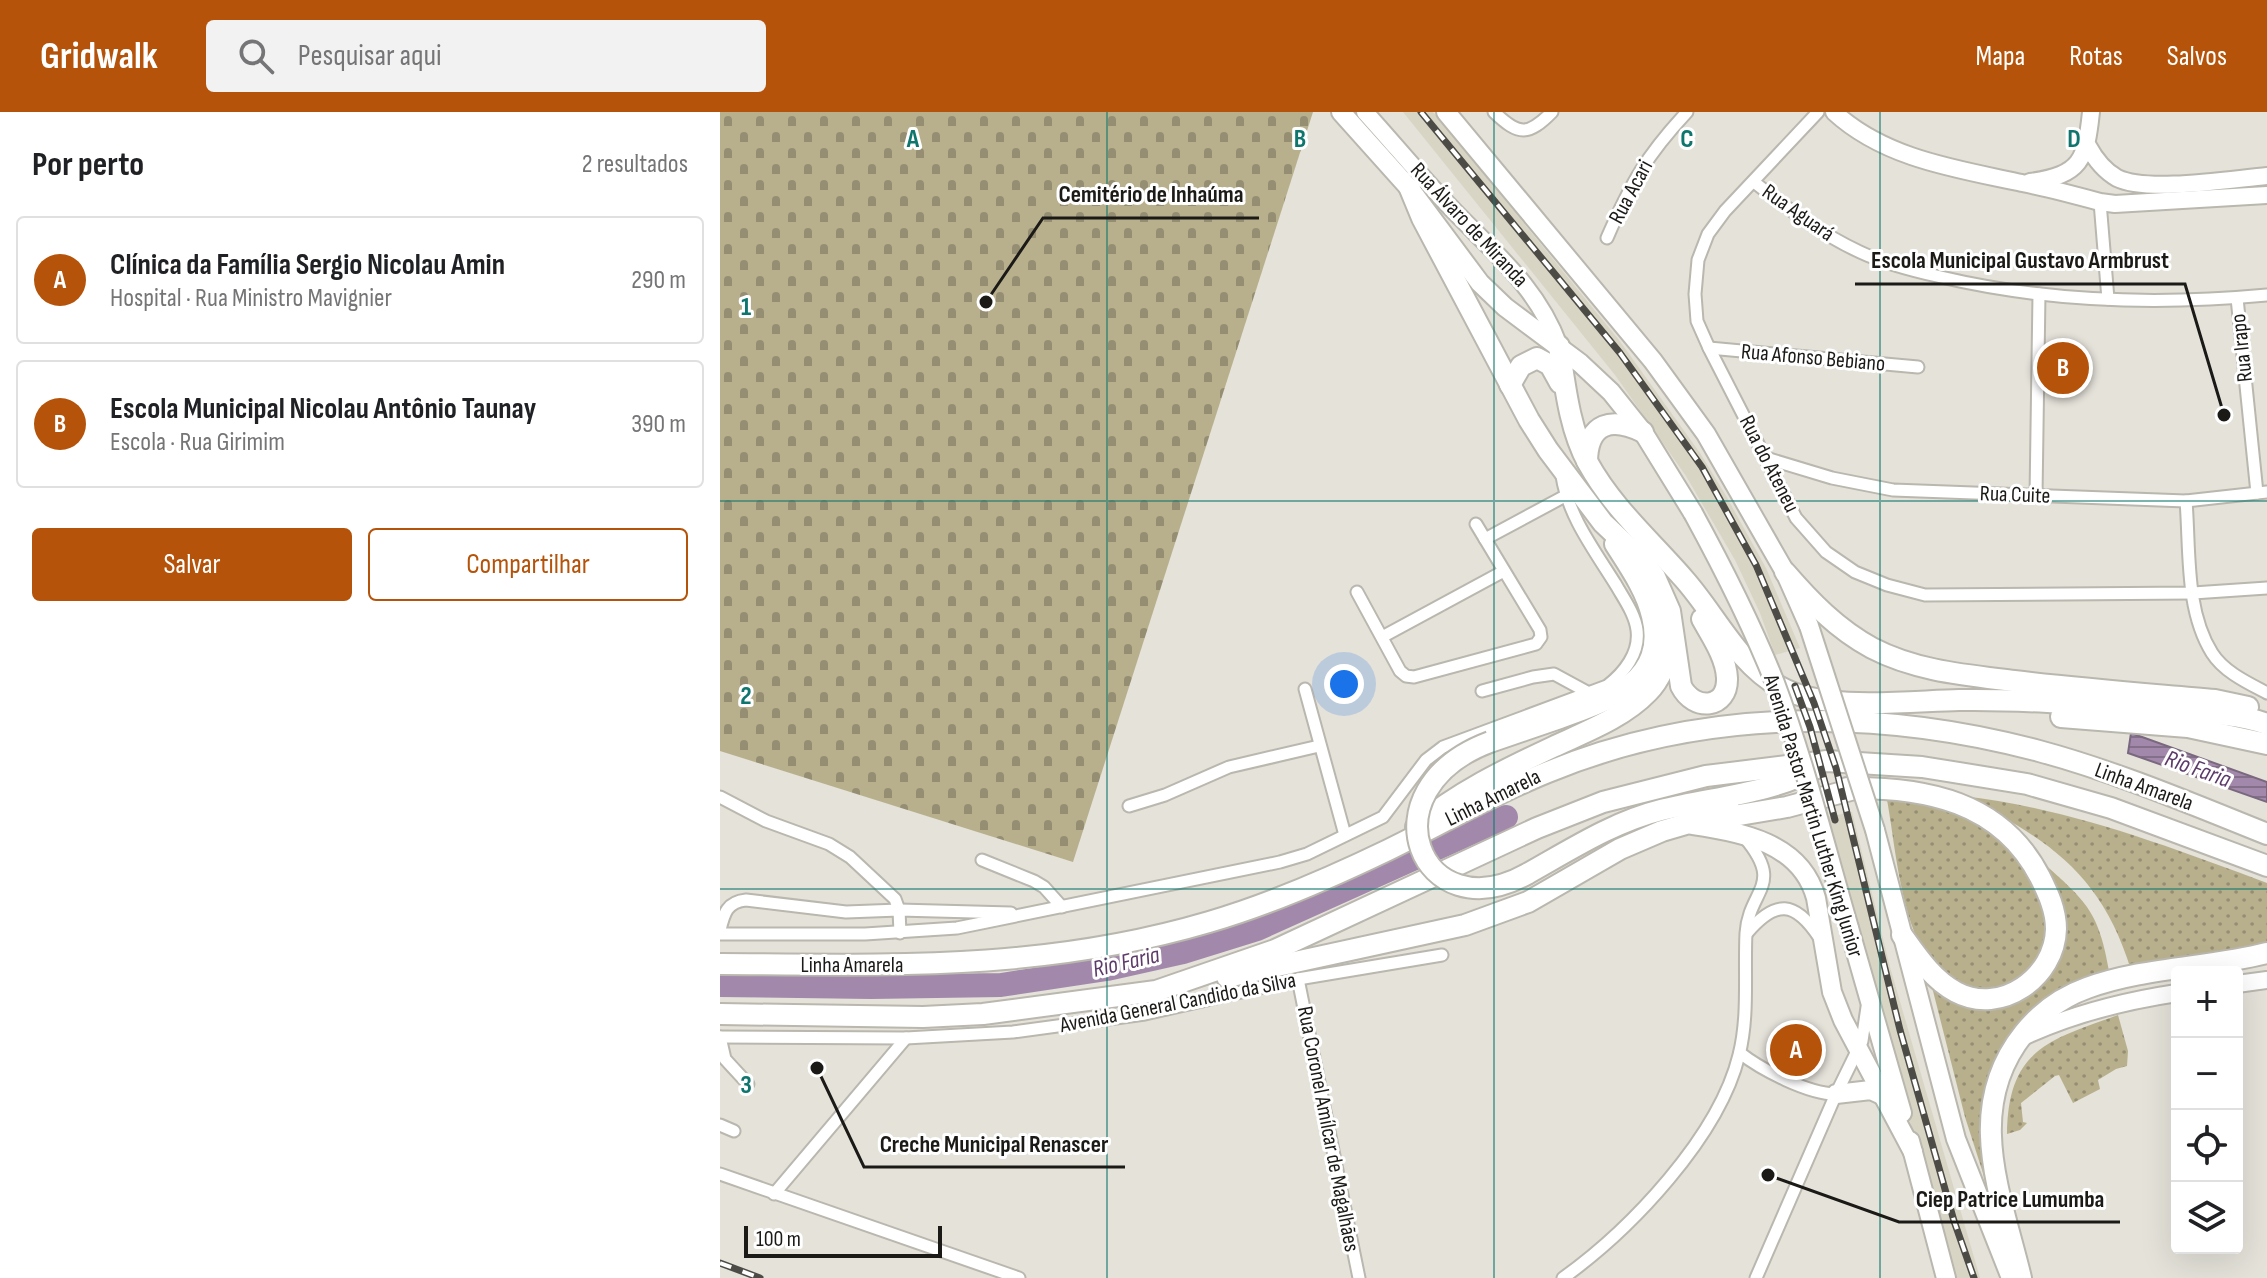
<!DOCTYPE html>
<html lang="pt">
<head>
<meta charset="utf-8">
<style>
  body { margin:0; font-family:"Sofia Sans Condensed",sans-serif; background:#f2f2f2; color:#202124 }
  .controls { position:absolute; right:24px; bottom:24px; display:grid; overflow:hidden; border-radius:8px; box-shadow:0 8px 32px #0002 }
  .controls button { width:72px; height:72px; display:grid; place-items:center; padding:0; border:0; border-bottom:2px solid #e0e0e0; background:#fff; color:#202124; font:40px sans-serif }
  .scale { position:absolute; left:24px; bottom:20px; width:198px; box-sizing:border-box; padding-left:8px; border:4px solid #1b1a17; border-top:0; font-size:22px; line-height:28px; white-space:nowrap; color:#1b1a17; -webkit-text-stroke:6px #fff; paint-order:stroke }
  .you { position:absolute; left:624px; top:572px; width:28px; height:28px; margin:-20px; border:6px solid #fff; border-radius:50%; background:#1a73e8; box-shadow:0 0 0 12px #1a73e833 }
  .badge { display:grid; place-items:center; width:52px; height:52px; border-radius:50%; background:#b45309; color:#fff; font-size:26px; font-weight:700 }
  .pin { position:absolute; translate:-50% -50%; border:4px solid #fff; box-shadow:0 2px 8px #0006 }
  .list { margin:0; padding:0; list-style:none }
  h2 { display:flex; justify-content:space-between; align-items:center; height:104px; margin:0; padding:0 32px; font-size:34px }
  h2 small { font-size:26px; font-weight:400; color:#757577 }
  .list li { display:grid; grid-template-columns:52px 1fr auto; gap:24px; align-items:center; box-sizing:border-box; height:128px; margin:0 16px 16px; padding:0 16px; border:2px solid #e0e0e0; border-radius:8px }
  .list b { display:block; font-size:30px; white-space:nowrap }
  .list p { margin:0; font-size:26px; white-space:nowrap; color:#757577 }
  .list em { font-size:26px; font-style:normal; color:#757577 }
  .actions { display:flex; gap:16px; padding:24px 32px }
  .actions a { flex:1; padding:18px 0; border:2px solid #b45309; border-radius:8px; text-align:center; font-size:28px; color:#b45309 }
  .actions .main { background:#b45309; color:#fff }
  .icon { flex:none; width:44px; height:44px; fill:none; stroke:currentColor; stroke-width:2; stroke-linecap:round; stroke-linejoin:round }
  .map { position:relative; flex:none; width:1547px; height:1166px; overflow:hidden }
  header { display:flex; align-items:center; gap:48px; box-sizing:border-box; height:112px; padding:0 40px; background:#b45309; color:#fff }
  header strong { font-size:38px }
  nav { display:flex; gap:44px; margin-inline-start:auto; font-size:28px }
  .search { width:560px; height:72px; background:#f2f2f2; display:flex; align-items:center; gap:20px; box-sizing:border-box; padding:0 28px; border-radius:8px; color:#757577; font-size:30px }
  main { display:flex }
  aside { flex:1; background:#fff }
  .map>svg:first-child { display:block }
  .built { fill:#d9d5c5 }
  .grass { fill:url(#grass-dots) }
  .cemetery { fill:url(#cemetery-stones) }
  .water { fill:url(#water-rules); stroke:#7a687f; stroke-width:2 }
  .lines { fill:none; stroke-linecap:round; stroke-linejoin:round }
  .river { stroke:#a289ab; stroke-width:24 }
  .street-casing { stroke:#b9b7ae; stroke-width:15 }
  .secondary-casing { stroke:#b9b7ae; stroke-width:20 }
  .primary-casing { stroke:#b9b7ae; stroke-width:22 }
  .highway-casing { stroke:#b9b7ae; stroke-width:24 }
  .street { stroke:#fff; stroke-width:11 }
  .secondary { stroke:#fff; stroke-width:16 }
  .primary { stroke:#fff; stroke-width:18 }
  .highway { stroke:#fff; stroke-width:20 }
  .rail-casing { stroke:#4c4b46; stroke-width:7 }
  .rail { stroke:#fff; stroke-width:4; stroke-dasharray:12; stroke-linecap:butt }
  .primary-bridge-casing { stroke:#b9b7ae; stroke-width:22; stroke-linecap:butt }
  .highway-bridge-casing { stroke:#b9b7ae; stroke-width:24; stroke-linecap:butt }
  .primary-bridge { stroke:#fff; stroke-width:18 }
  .highway-bridge { stroke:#fff; stroke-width:20 }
  .grid { fill:none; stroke:#0f766e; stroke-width:2; stroke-opacity:0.55 }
  .labels { text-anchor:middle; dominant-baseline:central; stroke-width:6; stroke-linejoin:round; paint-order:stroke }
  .street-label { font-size:22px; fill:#1b1a17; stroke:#fff }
  .water-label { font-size:24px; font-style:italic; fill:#5c3a69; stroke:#fff }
  .grid-label { font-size:26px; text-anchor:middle; font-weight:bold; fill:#0f766e; stroke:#fff; stroke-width:6; stroke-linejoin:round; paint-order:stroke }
  .leader { fill:none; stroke:#1b1a17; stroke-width:3 }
  .callout-dot { fill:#1b1a17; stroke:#fff; stroke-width:3 }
  .callout-label { font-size:24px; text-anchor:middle; font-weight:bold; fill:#1b1a17; stroke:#fff; stroke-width:6; stroke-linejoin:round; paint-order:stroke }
</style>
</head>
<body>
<header>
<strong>Gridwalk</strong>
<div class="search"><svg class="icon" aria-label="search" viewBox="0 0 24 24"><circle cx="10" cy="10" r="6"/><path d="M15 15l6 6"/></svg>Pesquisar aqui</div>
<nav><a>Mapa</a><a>Rotas</a><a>Salvos</a></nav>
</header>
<main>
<aside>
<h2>Por perto<small>2 resultados</small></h2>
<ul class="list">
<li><span class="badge">A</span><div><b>Clínica da Família Sergio Nicolau Amin</b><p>Hospital · Rua Ministro Mavignier</p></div><em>290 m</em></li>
<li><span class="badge">B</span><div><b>Escola Municipal Nicolau Antônio Taunay</b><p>Escola · Rua Girimim</p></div><em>390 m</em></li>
</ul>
<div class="actions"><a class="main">Salvar</a><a>Compartilhar</a></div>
</aside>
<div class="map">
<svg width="1547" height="1166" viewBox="0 0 1547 1166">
  <defs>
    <pattern id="grass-dots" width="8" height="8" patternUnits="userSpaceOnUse" patternTransform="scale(2)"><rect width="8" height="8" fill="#b8b08d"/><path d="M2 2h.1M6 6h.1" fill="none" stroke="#958e72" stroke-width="1.8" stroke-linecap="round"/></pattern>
    <pattern id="cemetery-stones" width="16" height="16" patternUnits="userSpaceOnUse" patternTransform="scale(2)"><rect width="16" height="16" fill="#b8b08d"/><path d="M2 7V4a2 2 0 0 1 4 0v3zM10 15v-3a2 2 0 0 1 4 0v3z" fill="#958e72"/></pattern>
    <pattern id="water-rules" width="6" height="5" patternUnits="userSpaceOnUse" patternTransform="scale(2)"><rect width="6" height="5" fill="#a289ab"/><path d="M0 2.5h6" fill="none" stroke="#836f8a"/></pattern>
  </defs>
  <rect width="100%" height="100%" fill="#e4e2d9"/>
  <g class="built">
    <path d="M683,0H713L899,228L980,341L1005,382L1046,456L1080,536L1055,543L1040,501L1015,448L966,364L895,263Z"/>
    <path d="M1132,700L1170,855L1260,1166H1236L1147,864L1107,705Z"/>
  </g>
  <g class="grass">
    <path d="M1242,684C1348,696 1447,734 1547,771V834L1411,858C1382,763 1328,726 1242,684Z"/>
    <path d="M1167,688C1201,689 1232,693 1261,711C1300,735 1345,802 1319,846C1314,855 1309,864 1300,869C1287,877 1266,878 1252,881C1241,873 1227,865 1216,855C1181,820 1176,736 1167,688Z"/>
    <path d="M1320,748C1368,791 1379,799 1390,864C1366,875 1338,883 1316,897C1306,903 1297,913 1290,923C1251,972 1266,1032 1272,1089L1245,1005L1212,875C1252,905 1309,907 1332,856C1334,851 1339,844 1340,839C1341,832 1336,821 1335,815C1330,793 1325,770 1320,748Z"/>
    <path d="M1398,903L1408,939L1407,954L1396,957L1378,968L1380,977L1353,991L1339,963L1335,964L1301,991L1303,1010L1307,1011L1300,1018L1287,1022C1288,937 1329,928 1398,903Z"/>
  </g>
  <path class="cemetery" d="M0,0H593L353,750L0,639Z"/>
  <path class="water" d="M1411,621L1547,670V690L1408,641Z"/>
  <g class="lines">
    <path class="river" d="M0,873L151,875L281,873L387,857L463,840L537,817L786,705"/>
    <defs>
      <g id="street">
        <path d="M774,0C799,24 808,24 832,0"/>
        <path d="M1098,0L1005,99L988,122L978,148L975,182L977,209L989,236L1076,406L1106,440L1135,460L1167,473L1205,483L1473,481L1547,476"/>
        <path d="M1034,70C1068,97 1101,122 1140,140C1165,152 1194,159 1221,165C1327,190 1439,193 1547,183"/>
        <path d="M1380,90L1388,187"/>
        <path d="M887,126C911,71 926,44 967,0"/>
        <path d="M1517,186L1537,381"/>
        <path d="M989,236L1198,255"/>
        <path d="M1046,346L1112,366L1173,378L1466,389L1547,380"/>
        <path d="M1316,384L1319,182"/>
        <path d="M1466,389C1470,438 1465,498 1492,541C1504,560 1528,571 1547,581"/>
        <path d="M765,427L845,384"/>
        <path d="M637,480L680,559L686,564L694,565L816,532L821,525L820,518L756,412"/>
        <path d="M662,525L784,459"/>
        <path d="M585,577L625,723"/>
        <path d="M762,579L813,565L834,562L869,581"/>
        <path d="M0,685L46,709L109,732L130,745L175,787L179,798L180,821"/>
        <path d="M409,694L445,683L509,655L599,634"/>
        <path d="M262,748L314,769L324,775L342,795"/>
        <path d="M0,818C4,801 7,790 26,788L126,800L179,798L291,801"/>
        <path d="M1027,821C1056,787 1075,789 1099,825"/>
        <path d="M0,822H145L237,816L560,750L587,742L663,705L706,648L723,635L887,574C904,561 920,541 917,518C915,502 904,487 896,473C875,439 848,404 842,364"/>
        <path d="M578,867L639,1166"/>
        <path d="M0,925L186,926L293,920L425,902L578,867L722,843"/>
        <path d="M0,925L5,947L28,972"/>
        <path d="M1020,941C1042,958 1088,982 1116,982"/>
        <path d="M0,1013L14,1019"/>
        <path d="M0,1062L299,1166"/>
        <path d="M54,1082L186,926"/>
        <path d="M843,1166C910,1118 999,1025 1019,943C1029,904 1024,861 1026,821C1029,777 1065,774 1025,726"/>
        <path d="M1036,1166L1116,982L1142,929L1147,895"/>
      </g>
      <g id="secondary">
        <path d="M645,0C676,34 705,70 737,102C778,144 818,177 839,234"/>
        <path d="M1114,0C1165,47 1237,57 1302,71C1328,76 1354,83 1380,90L1395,92L1547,83"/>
        <path d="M1368,34C1375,47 1383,58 1397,66C1427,81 1512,67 1547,64"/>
        <path d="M1310,70C1361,63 1366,48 1371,0"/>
        <path d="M1517,872L1547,868"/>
        <path d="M1305,924C1353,902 1404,889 1457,881"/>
      </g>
      <g id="primary">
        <path d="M621,0L690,77L760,171L785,195L860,251L891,280L923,320L973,401"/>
        <path d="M726,0L933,249L986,322L1065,460L1089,514"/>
        <path d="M973,713C1022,720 1081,731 1096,786L1112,880L1123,908L1193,1040"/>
        <path d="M1155,718L1236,1027L1291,1166"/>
        <path d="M1129,816L1182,1001"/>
        <path d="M1116,982L1151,978L1164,984"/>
        <path d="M1190,1029L1226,1166"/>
      </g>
      <g id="highway">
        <path d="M690,77L702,106L809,308L828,338L883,411L921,447L935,465L950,499L961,574C974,600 1008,597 1007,566C1006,545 992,525 982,507"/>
        <path d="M839,234C845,273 849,316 868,351C892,395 932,430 964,467C996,503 1017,551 1060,575C1104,600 1189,589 1239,588C1306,587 1373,593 1439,598C1474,601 1513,600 1547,612"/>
        <path d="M790,273L801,254L817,246L830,253L840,271"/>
        <path d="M867,349C868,310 892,305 923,320"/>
        <path d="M1065,460C1091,490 1117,517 1152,536C1196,559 1246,563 1294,569C1361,577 1428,582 1495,588L1528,595"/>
        <path d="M1341,605L1468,615L1547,632"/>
        <path d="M770,630C793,622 817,614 840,606C888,589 948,569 932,504C926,478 909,454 895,432"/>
        <path d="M1127,676C1205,675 1281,689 1320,765C1328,781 1336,798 1336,817C1335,865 1281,904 1236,880C1213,868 1197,844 1182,823"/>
        <path d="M959,695L1008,693"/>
        <path d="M696,715C738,680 784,658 833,635C865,620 903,606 928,580C941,567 947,549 952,531"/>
        <path d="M807,762C850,738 893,710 941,698C992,685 1051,682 1096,656"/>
        <path d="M0,852C170,853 323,859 489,810C551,792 610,766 668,738C721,712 773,682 828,660C983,596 1158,596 1319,639C1397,660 1472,692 1547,722"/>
        <path d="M507,865L745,813L808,790L900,737L942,719L966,712L1067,695L1138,676"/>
        <path d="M0,902L203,905L263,902L436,879L555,838L817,716L883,690L986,664L1107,649L1202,655L1307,672L1391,696L1547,754"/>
        <path d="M1301,1166C1281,1082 1243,997 1304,921C1321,900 1342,885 1367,876C1424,855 1489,856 1547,841"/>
      </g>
    </defs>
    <use href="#street" class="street-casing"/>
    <use href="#secondary" class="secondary-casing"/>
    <use href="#primary" class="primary-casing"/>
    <use href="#highway" class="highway-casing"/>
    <use href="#street" class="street"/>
    <use href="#secondary" class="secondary"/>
    <use href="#primary" class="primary"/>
    <use href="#highway" class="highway"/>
    <defs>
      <g id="rail">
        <path d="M701,0L900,241L982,355L1036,453L1094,591L1116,656L1180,918L1234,1109L1254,1166"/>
        <path d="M1075,574L1090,615L1115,708"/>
        <path d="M0,1151L40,1166"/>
      </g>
    </defs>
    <use href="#rail" class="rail-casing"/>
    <use href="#rail" class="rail"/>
    <defs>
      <g id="primary-bridge">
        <path d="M973,401C1003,456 1032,513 1055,571C1085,651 1105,734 1129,816"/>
        <path d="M1089,514L1155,718"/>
      </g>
      <path id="highway-bridge" d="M770,630C642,678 701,821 807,762"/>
    </defs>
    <use href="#primary-bridge" class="primary-bridge-casing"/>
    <use href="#highway-bridge" class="highway-bridge-casing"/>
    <use href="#primary-bridge" class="primary-bridge"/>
    <use href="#highway-bridge" class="highway-bridge"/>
  </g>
  <path class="grid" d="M387,0V1166M774,0V1166M1160,0V1166M0,389H1547M0,777H1547"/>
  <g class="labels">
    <g class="street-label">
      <text transform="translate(911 80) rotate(-62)">Rua Acari</text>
      <text transform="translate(1078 101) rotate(35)">Rua Aguará</text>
      <text transform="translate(749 113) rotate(47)">Rua Álvaro de Miranda</text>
      <text transform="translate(1522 236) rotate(-96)">Rua Irapo</text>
      <text transform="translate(1093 246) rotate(5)">Rua Afonso Bebiano</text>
      <text transform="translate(1049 352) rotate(63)">Rua do Ateneu</text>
      <text transform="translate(1295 383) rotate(2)">Rua Cuite</text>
      <text transform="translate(1424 675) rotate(20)">Linha Amarela</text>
      <text transform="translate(773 686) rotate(-26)">Linha Amarela</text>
      <text transform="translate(1093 704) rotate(73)">Avenida Pastor Martin Luther King Junior</text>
      <text x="132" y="853">Linha Amarela</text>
      <text transform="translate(458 891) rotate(-11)">Avenida General Candido da Silva</text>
      <text transform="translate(608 1017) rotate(79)">Rua Coronel Amílcar de Magalhães</text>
    </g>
    <g class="water-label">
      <text transform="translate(1478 657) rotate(20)">Rio Faria</text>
      <text transform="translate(406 850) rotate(-13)">Rio Faria</text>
    </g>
  </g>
  <g class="grid-label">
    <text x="193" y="35">A</text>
    <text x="580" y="35">B</text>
    <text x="967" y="35">C</text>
    <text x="1354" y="35">D</text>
    <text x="26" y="203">1</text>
    <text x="26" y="592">2</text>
    <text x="26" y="981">3</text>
  </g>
  <path class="leader" d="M266 190L323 106H539M1504 303L1465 172H1135M97 956L144 1055H405M1048 1063L1179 1110H1400"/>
  <g class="callout-dot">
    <circle cx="266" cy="190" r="8"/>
    <circle cx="1504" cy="303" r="8"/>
    <circle cx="97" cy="956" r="8"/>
    <circle cx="1048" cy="1063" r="8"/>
  </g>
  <g class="callout-label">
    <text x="431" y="90">Cemitério de Inhaúma</text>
    <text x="1300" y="156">Escola Municipal Gustavo Armbrust</text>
    <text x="274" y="1040">Creche Municipal Renascer</text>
    <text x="1290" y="1095">Ciep Patrice Lumumba</text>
  </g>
</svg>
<div class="controls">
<button>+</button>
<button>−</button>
<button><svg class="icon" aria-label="locate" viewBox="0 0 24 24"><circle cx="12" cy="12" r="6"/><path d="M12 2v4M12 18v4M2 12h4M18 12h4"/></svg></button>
<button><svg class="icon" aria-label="layers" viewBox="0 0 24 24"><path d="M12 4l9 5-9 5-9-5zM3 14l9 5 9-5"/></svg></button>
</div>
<div class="scale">100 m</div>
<div class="you"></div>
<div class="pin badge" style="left:1076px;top:938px">A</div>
<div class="pin badge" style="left:1343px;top:256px">B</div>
</div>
</main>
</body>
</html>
